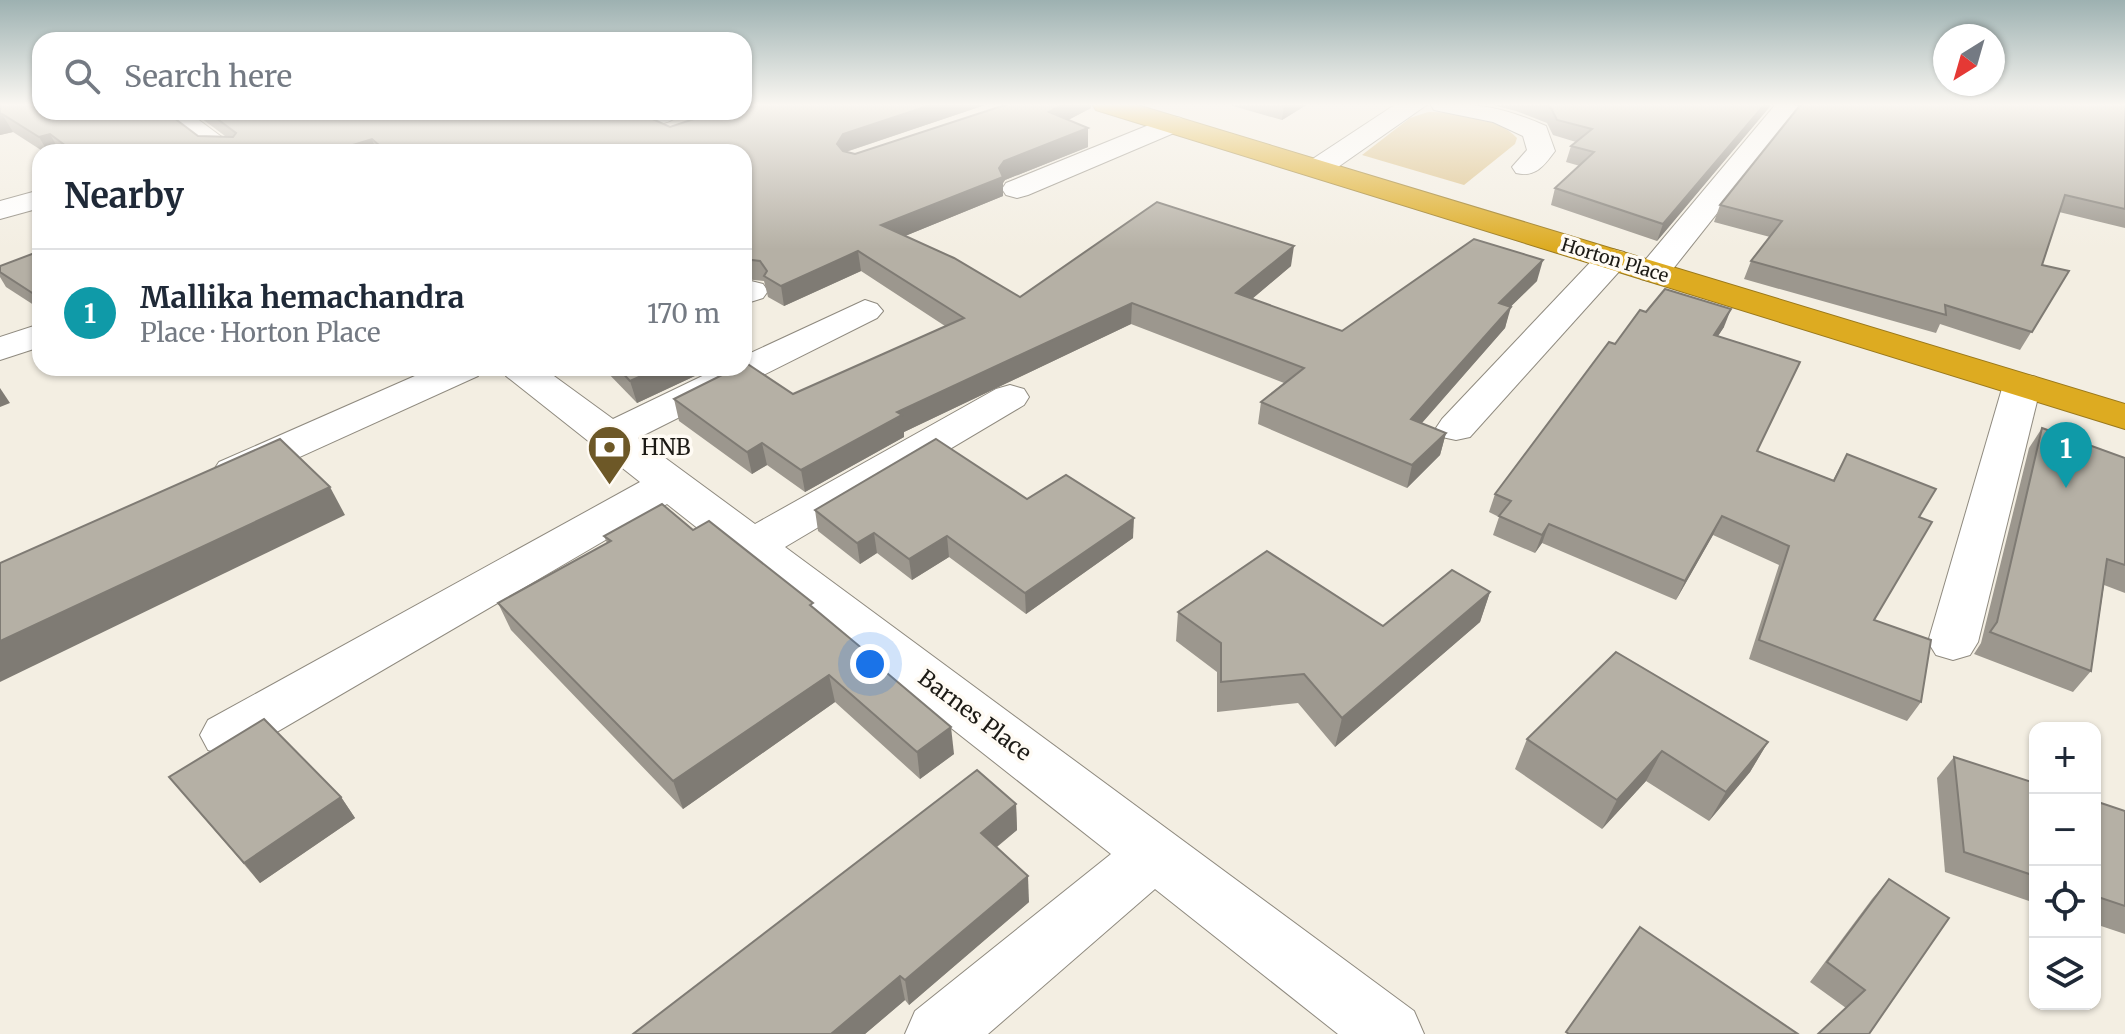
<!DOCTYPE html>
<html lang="en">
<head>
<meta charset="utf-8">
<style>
  body { margin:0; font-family:Merriweather,serif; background:#f2f2f3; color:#1f2937 }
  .controls { position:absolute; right:24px; bottom:24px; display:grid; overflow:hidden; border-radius:16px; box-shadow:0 2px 6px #0004 }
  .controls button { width:72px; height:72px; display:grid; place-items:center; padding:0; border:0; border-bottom:2px solid #e0e1e3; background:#fff; color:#1f2937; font:40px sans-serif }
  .compass { position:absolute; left:1933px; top:24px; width:72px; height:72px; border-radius:50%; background:#fff; box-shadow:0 2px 6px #0004; rotate:217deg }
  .you { position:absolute; left:870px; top:664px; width:28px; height:28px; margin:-20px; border:6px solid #fff; border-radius:50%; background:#1a73e8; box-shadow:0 0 0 12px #1a73e833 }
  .badge { display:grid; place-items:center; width:52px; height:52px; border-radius:50%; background:#6d5827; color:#fff; font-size:26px; font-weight:700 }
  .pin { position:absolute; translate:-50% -66px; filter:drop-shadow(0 2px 4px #0008) }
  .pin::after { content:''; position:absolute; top:42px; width:28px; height:24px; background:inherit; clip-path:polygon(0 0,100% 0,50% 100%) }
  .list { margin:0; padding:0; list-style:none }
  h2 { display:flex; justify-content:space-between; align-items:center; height:104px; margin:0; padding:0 32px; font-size:34px }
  h2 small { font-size:26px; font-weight:400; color:#747a83 }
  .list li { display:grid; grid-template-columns:52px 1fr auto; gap:24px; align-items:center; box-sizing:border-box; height:128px; padding:0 32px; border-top:2px solid #e0e1e3 }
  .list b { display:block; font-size:30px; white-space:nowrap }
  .list p { margin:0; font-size:26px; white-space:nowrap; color:#747a83 }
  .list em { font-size:26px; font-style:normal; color:#747a83 }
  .icon { flex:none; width:44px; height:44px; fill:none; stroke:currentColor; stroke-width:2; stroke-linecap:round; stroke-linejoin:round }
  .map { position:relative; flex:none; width:2125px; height:1034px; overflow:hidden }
  .search { position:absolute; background:#fff; box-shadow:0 2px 6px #0004; left:32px; top:32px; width:720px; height:88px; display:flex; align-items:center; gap:20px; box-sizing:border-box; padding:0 28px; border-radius:24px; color:#747a83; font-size:30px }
  .panel { position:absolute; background:#fff; box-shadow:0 2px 6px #0004; left:32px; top:144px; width:720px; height:232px; border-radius:24px }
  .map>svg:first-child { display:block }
  .green { fill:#dabe82 }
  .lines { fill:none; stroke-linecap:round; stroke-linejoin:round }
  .minor-casing { stroke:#8f8a7f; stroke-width:2 }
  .highway-casing { stroke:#99781d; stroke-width:2 }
  .minor { fill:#fff; fill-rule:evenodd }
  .highway { fill:#ddab21; fill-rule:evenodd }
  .wall { fill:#9c978e }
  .shaded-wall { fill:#7f7b74 }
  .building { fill:#b5b0a5; stroke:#7f7b74; stroke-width:2 }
  .labels { text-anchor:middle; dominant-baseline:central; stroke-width:7; stroke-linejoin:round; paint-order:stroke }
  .far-street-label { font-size:18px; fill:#1c1a15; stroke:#fffbf4 }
  .poi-label { font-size:22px; fill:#1c1a15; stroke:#fffbf4; text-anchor:start }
  .street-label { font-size:22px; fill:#1c1a15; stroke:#fffbf4 }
</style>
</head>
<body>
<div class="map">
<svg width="2125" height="1034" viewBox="0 0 2125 1034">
  <rect width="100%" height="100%" fill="#f3eee2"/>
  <path class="green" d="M1428,112C1455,112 1497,117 1517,138L1515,144L1464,185L1362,155L1410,118Z"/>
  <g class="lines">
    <defs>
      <g id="minor">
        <path d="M1396,104H1428L1328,174L1318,177L1308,174L1303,168L1308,162Z"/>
        <path d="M1430,104C1480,104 1500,106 1546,126L1555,151C1544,166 1535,178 1516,173L1512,167L1527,150L1523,136L1493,122L1434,110Z"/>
        <path d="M1776,104L1802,106L1665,279L1653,282L1641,279L1636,272L1641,265Z"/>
        <path d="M157,112H188L242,152H209Z"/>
        <path d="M643,112H681C674,123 656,126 644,123L640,117Z"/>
        <path d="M1171,116L1181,118L1185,124L1181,130L1028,195L1017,198L1006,195L1002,189L1006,183Z"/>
        <path d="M40,190V208L0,219V201Z"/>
        <path d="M1612,249L1624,252L1628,259L1624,266L1470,437L1456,440L1442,437L1436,428L1442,419L1600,252Z"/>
        <path d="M751,281L763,284L768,291L763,298L744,304V282Z"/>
        <path d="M865,300L877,304L883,311L877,318L638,438L755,524L996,389L1010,385L1024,389L1029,397L1024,405L785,547L1414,1011L1424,1034H1338L1155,889L988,1034H905L915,1011L1111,854L667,504L246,750L227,756L208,750L200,735L208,720L640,482L506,376L500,368H543L613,419L719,368H744V356Z"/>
        <path d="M40,324V347L0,360V337Z"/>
        <path d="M433,368H484L478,376L249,480L234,484L219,480L213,471L219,462Z"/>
        <path d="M2022,374L2036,377L2041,385L1978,642L1970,655L1953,660L1936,655L1928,642L2003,385L2008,377Z"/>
      </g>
      <path id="highway" d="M1092,104H1134L2125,404V429L1096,110Z"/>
    </defs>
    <use href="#minor" class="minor-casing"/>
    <use href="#highway" class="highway-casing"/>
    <use href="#minor" class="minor"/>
    <use href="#highway" class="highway"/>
  </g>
  <g class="wall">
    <path d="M0,104L198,136H225L193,112H637L670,127L744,104H988L846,152L855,154L1008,104H1091V108L1068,120L1088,147L1005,180L1003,183V196L905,236L1020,297L1291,266L1252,299L1342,331L1537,281L1510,307L1505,328L1422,423L1446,433L1440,455L1407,488L1258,424L1261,402L1284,383L1131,324L904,432V437L805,492L767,465L752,474L679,421L674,399L793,394L945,326L861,271L784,306L768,297L764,281L744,279V152H44L13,132L0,135Z"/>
    <path d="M1226,104H1308L1282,120Z"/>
    <path d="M1489,104H1772L1657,241L1551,205L1555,188L1580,166L1566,162L1571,146L1576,142L1553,135L1547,123L1516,111Z"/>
    <path d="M2125,104V228L2059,212L2042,265L2069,271L2020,350L1940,324L1936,333L1744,279L1751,261L1770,237L1714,222L1720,205Z"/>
    <path d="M40,251V309L6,287L0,277V266Z"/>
    <path d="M1646,312L1724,327L1718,336L1757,451L1833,480L1847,454L1919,517L1874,620L1921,702L1907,721L1749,659L1779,565L1713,535L1676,600L1542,543L1535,553L1493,535L1499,517L1489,512L1495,494L1615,344Z"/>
    <path d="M603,368H712L637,403Z"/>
    <path d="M2042,428L2125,458V593L2104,585L2091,671L2073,692L1974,654L1981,643L2029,448Z"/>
    <path d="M1027,499L1133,538L1026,614L949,557L912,580L877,553L860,564L818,531L815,510Z"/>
    <path d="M693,530L814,608L864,650L865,655L954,754L920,779L835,702L683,809L511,630L498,603L607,543L604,536Z"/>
    <path d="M1490,592L1480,622L1335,747L1298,703L1217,712V672L1176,641L1178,612L1383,626Z"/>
    <path d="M1527,739L1768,742L1750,772L1709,821L1646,781L1602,829L1515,769Z"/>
    <path d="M1954,757L2035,783V903L1945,872L1937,778Z"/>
    <path d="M169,777L341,797L355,818L260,883Z"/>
    <path d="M2095,801L2125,811V934L2095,924Z"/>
    <path d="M1016,804L1017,830L997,847L1029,902L909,1005L905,1000L865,1034H633Z"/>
    <path d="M1889,879L1869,1034L1846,1008L1810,982L1872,899Z"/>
  </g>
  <g class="shaded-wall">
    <path d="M934,104H988L845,152L840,163L837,144L843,134Z"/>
    <path d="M1064,104H1091V108L1049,130V112Z"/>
    <path d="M1286,104H1308L1282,120L1284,105Z"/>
    <path d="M1765,104H1772L1657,241L1663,224Z"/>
    <path d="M2,114L13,132L0,135V115Z"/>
    <path d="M1088,128V147L1005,180L1003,183V196L883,245L881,225L1004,161Z"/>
    <path d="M50,134L60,152H48L39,137Z"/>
    <path d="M372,139L377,152H330Z"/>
    <path d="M1294,246L1291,266L1234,314L1236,293Z"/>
    <path d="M858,251L861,271L784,306L781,286Z"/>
    <path d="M1543,260L1537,281L1493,324L1499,303Z"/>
    <path d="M1132,303L1131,324L904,432V437L805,492L801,470L897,412Z"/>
    <path d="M1511,307L1505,328L1406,441L1411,419Z"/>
    <path d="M1731,309L1724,327L1707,352L1714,335Z"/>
    <path d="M659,368H712L637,403L630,381Z"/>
    <path d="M0,388L10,403L0,407Z"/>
    <path d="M1446,433L1440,455L1407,488L1412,465Z"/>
    <path d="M762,443L767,465L752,474L747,452Z"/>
    <path d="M330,487L345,515L0,682V641Z"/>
    <path d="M1722,516L1713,535L1676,600L1685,581Z"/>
    <path d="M1134,518L1133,538L1026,614L1025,593Z"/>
    <path d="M1549,524L1542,543L1535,553L1542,535Z"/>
    <path d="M874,533L877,553L860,564L857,543Z"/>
    <path d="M947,536L949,557L912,580L909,559Z"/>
    <path d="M1490,592L1480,622L1335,747L1342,718Z"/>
    <path d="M829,675L835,702L683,809L673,781Z"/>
    <path d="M951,727L954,754L920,779L917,752Z"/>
    <path d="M1768,742L1750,772L1709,821L1726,792Z"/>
    <path d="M1662,751L1646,781L1602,829L1617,800Z"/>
    <path d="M341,797L355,818L260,883L244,863Z"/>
    <path d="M1016,804L1017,830L983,858L981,833Z"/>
    <path d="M1028,876L1029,902L909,1005L905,980Z"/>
    <path d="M900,976L905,1000L865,1034H831Z"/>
  </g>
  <g class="building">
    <path d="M0,104H40V112H166L198,136L233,137L236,133L208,112H637L670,127L715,112H744V104H934L843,134L837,144L843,151L855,154L1008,104H1064L1049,112L1088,128L1004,161L999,168L1003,177L881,225L954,258L1020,297L1157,202L1294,246L1236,293L1342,331L1474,239L1543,260L1499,303L1511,307L1411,419L1446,433L1412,465L1261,402L1304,368L1132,303L897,412L902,415L801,470L762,443L747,452L674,399L736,368H744V364L746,363L793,394L964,318L858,251L781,286L764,276L767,271L760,261L744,259V152H387L372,139L330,152H74L50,134L39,137L2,114L0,115Z"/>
    <path d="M1542,104H1765L1663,224L1555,188L1594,152L1571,146L1592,129L1557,120L1551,108Z"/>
    <path d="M1801,104H2125V209L2065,195L2042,265L2069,271L2032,332L1945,305L1946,315L1751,261L1782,221L1720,205Z"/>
    <path d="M40,251V298L0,272V266Z"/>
    <path d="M1665,289L1731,309L1714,335L1800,362L1757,451L1834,481L1847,454L1936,489L1919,517L1932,522L1874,620L1931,640L1921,702L1759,640L1789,546L1722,516L1685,581L1549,524L1542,535L1499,516L1511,501L1495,494L1609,342L1615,344L1640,310L1646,312Z"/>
    <path d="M618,368H659L630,381Z"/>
    <path d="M2042,428L2125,458V565L2107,559L2091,671L1990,632L1997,622Z"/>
    <path d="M280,439L330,487L0,641V563Z"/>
    <path d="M936,439L1027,499L1066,475L1134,518L1025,593L947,536L909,559L874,533L857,543L815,510Z"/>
    <path d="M662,504L693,530L709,521L813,603L810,605L864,650L862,652L951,727L917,752L829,675L673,781L498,603L611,541L604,536Z"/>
    <path d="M1267,551L1383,626L1452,570L1490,592L1342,718L1304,674L1221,682V643L1178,612Z"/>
    <path d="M1616,652L1768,742L1726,792L1662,751L1617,800L1527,739Z"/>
    <path d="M264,719L341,797L244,863L169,777Z"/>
    <path d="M1954,757L2035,783V876L1964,852Z"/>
    <path d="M977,770L1016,804L981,833L1028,876L905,980L900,976L831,1034H633Z"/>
    <path d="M2095,801L2125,811V906L2095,896Z"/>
    <path d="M1889,879L1949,918L1869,1034H1818L1865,990L1827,962Z"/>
    <path d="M1640,927L1798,1034H1569L1566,1032Z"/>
  </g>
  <linearGradient id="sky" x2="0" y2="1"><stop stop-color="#9db1b1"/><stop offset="0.42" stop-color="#faf7f2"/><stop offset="1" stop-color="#faf7f2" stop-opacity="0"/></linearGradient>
  <rect width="2125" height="249" fill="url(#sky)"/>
  <defs>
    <symbol id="bank-pin" viewBox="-11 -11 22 30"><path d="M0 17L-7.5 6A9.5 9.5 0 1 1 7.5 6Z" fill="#6d5827" stroke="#fffbf4"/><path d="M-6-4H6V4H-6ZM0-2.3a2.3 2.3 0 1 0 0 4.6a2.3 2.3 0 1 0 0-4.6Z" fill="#fff"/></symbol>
  </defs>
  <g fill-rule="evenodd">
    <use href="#bank-pin" x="584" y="422" width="51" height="69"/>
  </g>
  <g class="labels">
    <g class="far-street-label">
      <text transform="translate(1615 260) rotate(17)">Horton Place</text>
    </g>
    <g class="poi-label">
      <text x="641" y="447">HNB</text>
    </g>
    <g class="street-label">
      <text transform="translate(975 715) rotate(37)">Barnes Place</text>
    </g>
  </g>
</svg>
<div class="controls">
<button>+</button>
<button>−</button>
<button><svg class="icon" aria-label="locate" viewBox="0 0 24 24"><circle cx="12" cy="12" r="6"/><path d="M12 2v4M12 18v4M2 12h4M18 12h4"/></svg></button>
<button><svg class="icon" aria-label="layers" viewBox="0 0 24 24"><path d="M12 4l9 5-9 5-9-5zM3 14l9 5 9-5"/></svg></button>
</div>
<svg class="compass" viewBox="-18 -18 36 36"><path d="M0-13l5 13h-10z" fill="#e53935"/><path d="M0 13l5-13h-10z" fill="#747a83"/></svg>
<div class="you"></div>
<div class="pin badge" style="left:2066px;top:488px;background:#0f9aa8">1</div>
<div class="search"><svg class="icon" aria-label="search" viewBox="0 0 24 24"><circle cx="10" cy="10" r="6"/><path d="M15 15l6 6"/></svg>Search here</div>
<section class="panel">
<h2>Nearby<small></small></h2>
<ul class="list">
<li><span class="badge" style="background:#0f9aa8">1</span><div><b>Mallika hemachandra</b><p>Place · Horton Place</p></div><em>170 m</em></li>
</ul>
</section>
</div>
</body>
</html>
